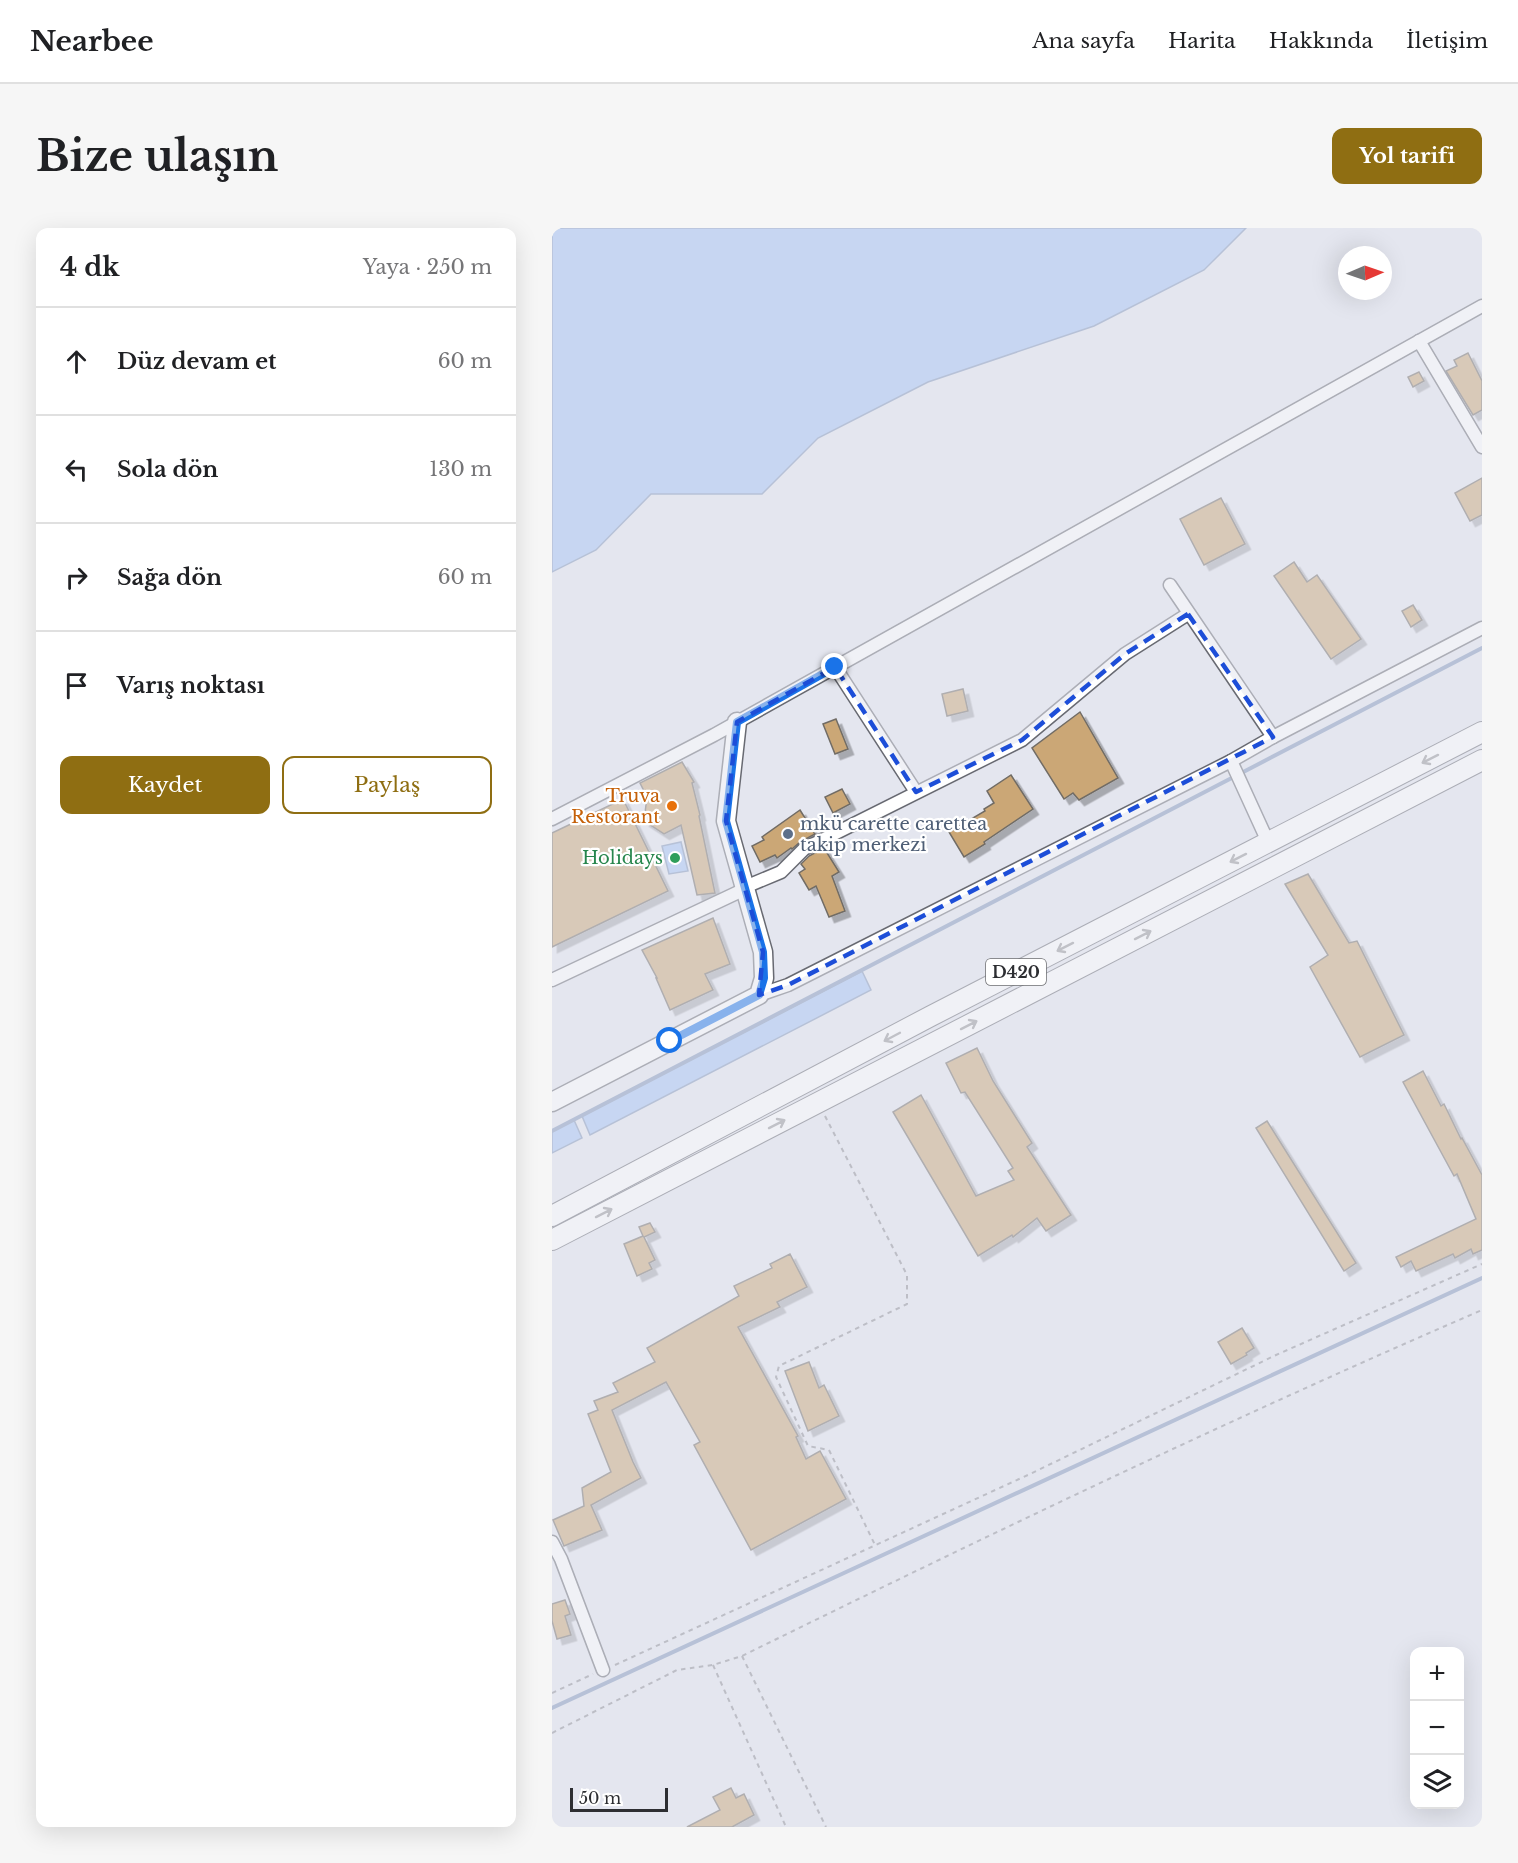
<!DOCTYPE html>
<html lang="tr">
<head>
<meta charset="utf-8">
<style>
  body { margin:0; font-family:"Libre Baskerville",serif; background:#f6f6f6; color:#202124 }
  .controls { position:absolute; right:18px; bottom:18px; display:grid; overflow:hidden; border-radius:12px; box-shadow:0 6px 24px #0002 }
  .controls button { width:54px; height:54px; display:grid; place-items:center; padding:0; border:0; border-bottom:2px solid #e0e0e0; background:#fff; color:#202124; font:30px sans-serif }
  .compass { position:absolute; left:786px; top:18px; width:54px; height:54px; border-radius:50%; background:#fff; box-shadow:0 6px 24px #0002; rotate:88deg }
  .scale { position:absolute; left:18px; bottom:15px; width:98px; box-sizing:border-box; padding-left:6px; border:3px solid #2d2e32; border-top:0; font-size:16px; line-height:21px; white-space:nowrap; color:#2d2e32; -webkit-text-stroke:4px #fff; paint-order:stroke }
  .stop { position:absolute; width:18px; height:18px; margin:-14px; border:4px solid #1a73e8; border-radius:50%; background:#fff }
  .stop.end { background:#1a73e8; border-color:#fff; box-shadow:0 2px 6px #0008 }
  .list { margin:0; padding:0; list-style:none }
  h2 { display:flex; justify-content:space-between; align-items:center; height:78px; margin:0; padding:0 24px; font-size:26px }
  h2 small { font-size:20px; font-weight:400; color:#757577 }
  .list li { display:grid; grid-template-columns:39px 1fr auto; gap:18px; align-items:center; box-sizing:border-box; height:108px; padding:0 24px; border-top:2px solid #e0e0e0 }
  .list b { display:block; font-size:22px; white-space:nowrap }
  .list em { font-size:20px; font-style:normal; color:#757577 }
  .actions { display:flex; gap:12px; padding:18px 24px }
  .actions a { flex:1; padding:14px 0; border:2px solid #8f6e12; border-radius:12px; text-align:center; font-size:21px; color:#8f6e12 }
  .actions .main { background:#8f6e12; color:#fff }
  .icon { flex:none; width:33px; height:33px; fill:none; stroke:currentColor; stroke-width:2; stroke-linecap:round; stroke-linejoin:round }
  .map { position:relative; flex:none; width:930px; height:1599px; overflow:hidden; border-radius:12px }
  header { display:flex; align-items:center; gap:36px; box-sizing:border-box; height:84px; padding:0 30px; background:#fff; border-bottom:2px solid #e0e0e0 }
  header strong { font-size:28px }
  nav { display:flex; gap:33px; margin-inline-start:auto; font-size:21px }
  .intro { display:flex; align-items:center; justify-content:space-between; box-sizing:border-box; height:144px; padding:0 36px }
  h1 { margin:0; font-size:42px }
  .button { padding:15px 27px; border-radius:12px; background:#8f6e12; color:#fff; font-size:21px; font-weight:700 }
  main { display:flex; gap:36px; padding:0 36px }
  aside { flex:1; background:#fff; border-radius:12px; box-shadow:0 6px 24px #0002 }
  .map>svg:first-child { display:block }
  .water { fill:#a4c3f5; stroke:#8096ba; stroke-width:1.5 }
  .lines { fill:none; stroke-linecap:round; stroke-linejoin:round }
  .stream { stroke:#8096ba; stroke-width:4 }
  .building { fill:#cba776; stroke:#716c65; stroke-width:1.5; filter:url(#shadow) }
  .street-casing { stroke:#686a72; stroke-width:15 }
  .secondary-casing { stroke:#686a72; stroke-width:21 }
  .primary-casing { stroke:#686a72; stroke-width:22 }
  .path { stroke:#8e8f96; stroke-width:2; stroke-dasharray:4.5 4.5; stroke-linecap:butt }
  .street { stroke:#fff; stroke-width:12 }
  .secondary { stroke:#fff; stroke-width:18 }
  .primary { stroke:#fff; stroke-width:20 }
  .oneway { stroke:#969698 }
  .route { stroke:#1a73e8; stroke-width:8 }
  .marked { fill:none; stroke:#1d4ed8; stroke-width:4.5; stroke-dasharray:12 8; stroke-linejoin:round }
  .food-dot { fill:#e8710a; stroke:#fff; stroke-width:2 }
  .service-dot { fill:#5c6f8a; stroke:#fff; stroke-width:2 }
  .leisure-dot { fill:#2e9e5b; stroke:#fff; stroke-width:2 }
  .labels { text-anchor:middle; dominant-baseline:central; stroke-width:4.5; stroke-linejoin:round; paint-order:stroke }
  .shield { fill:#fff; stroke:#6c6d70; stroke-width:1.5 }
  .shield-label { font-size:16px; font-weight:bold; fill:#2d2e32 }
  .food-label { font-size:18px; fill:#c56008; stroke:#fff; text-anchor:end }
  .service-label { font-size:18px; fill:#4e5e75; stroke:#fff; text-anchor:start }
  .leisure-label { font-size:18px; fill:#27864d; stroke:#fff; text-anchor:end }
</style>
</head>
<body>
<header>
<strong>Nearbee</strong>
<nav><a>Ana sayfa</a><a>Harita</a><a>Hakkında</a><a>İletişim</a></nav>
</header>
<div class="intro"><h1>Bize ulaşın</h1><a class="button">Yol tarifi</a></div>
<main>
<aside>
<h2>4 dk<small>Yaya · 250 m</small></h2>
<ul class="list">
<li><svg class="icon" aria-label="ahead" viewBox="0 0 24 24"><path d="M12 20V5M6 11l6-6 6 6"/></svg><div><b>Düz devam et</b></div><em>60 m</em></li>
<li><svg class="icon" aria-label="left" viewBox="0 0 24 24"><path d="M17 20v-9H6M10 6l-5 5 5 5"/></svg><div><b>Sola dön</b></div><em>130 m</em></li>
<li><svg class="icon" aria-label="right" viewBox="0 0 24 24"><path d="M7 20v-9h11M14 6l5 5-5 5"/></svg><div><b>Sağa dön</b></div><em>60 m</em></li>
<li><svg class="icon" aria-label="arrive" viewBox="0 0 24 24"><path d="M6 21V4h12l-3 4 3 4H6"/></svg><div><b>Varış noktası</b></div></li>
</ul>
<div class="actions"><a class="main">Kaydet</a><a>Paylaş</a></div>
</aside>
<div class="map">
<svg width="930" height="1599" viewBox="0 0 930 1599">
  <defs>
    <filter id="shadow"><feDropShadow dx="5.5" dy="5.5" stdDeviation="0" flood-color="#0004"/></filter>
  </defs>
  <rect width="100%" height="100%" fill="#e4e6ef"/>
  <g class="water">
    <path d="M0,0H694L652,42L542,98L376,154L266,210L210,266H99L44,322L0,344Z"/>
    <path d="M129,614L136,643L117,646L110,618Z"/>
    <path d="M310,743L319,762L38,907L30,888Z"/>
    <path d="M22,892L30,910L0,925V903Z"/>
  </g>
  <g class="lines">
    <g class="stream">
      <path d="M0,903L930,420"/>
      <path d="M0,1480L930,1050"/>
    </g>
  </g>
  <g class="building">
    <path d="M916,125L930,153V182L921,187L894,143L905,138L902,132Z"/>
    <path d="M867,144L872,153L861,159L856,149Z"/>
    <path d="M930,250V287L918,293L903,265Z"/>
    <path d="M669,270L693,316L652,337L628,291Z"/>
    <path d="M742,334L755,354L765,347L809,411L779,431L722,348Z"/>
    <path d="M861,377L870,392L859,399L850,383Z"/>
    <path d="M411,461L416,483L395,488L390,466Z"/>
    <path d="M528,484L566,550L527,572L521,565L512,571L480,520Z"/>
    <path d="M284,491L296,521L283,526L271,496Z"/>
    <path d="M130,534L142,554L140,555L148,587L147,588L163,665L145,667L129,597L112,606L92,593L95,569L88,555Z"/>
    <path d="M459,547L481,581L432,614L433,616L412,629L397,604L433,583L432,581L442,575L435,563Z"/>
    <path d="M290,561L298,576L281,585L273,569Z"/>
    <path d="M71,571L116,663L0,719V605Z"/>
    <path d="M248,582L263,606L248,614L240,621L239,620L225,630L223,627L208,634L200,618L212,612L210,609Z"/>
    <path d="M272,620L287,644L280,648L293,683L277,689L264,658L257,662L247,645L253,641L249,636L257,628Z"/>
    <path d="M756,646L797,715L805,713L852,807L808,829L758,739L776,727L733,656Z"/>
    <path d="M161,690L178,736L153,746L161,762L118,782L104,750H105L90,722Z"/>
    <path d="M425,820L441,853L480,915L475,919L519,987L494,1003L485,990L461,1009L460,1007L426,1028L341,884L369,867L424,968L462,952L456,943L461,940L413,864L409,865L394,835Z"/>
    <path d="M871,843L889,878L892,876L909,911L910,910L930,947V1022L921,1026L919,1021L903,1030L901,1026L864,1043L859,1033L849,1039L844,1029L924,991L905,946L902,948L851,854Z"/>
    <path d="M715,893L804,1035L792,1043L704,900Z"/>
    <path d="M98,995L103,1004L92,1009L103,1032L97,1035L100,1041L85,1048L72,1016L91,1008L87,999Z"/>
    <path d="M238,1026L255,1059L225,1074L228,1079L186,1099L246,1208L244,1209L254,1231L268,1223L294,1271L199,1322L142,1217L148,1214L114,1154L60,1182L81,1234L89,1250L39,1277L50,1302L12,1318L1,1292L32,1278L30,1260L59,1244L36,1186L46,1182L42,1173L66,1164L61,1155L103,1134L95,1120L187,1068L182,1058L220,1040L218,1036Z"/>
    <path d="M690,1100L702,1120L694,1125L695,1127L679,1136L666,1114Z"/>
    <path d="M257,1134L267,1160L272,1157L287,1188L256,1203L233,1143Z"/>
    <path d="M13,1372L18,1386L13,1388L19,1407L5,1411L0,1393V1376Z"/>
    <path d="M179,1560L184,1570L192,1566L202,1587L180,1599H135L168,1582L161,1569Z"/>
  </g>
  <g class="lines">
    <defs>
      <g id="street">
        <path d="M867,113L930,219"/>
        <path d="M618,357L721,509"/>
        <path d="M283,439L364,564"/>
        <path d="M679,533L716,614"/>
        <path d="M0,591L162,507L930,78"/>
        <path d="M193,659L229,644L252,621L470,512L573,426L636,386"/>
        <path d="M0,752L193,661"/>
        <path d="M207,767L236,757L679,533L721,509L930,400"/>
        <path d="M0,1314L9,1331L51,1442"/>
      </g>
      <path id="secondary" d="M0,874L207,767L212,750L211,724L174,593L185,494"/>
      <g id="primary">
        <path d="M0,988L379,788L930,504"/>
        <path d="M0,1012L930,532"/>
      </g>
    </defs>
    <use href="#street" class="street-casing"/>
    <use href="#secondary" class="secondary-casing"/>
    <use href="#primary" class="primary-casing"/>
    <g class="path">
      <path d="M273,888L355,1047V1076L227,1138L224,1149L256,1218L277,1222L323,1317"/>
      <path d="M190,1428L274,1599"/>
      <path d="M63,1437L478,1246L724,1127L930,1036"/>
      <path d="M161,1437L234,1599"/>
      <path d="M0,1465L41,1446"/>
      <path d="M0,1505L125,1442L161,1437L190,1428C434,1308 680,1190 930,1082"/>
    </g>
    <use href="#street" class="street"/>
    <use href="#secondary" class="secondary"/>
    <use href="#primary" class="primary"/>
  </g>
  <defs><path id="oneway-shaft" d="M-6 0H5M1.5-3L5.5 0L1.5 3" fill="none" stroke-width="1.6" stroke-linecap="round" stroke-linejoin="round" transform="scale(1.5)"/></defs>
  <g class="oneway">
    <use href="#oneway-shaft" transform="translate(878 531) rotate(153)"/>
    <use href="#oneway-shaft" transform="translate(686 630) rotate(153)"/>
    <use href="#oneway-shaft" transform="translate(591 707) rotate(-27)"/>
    <use href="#oneway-shaft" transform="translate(513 719) rotate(153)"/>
    <use href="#oneway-shaft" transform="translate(417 797) rotate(-27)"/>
    <use href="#oneway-shaft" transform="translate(340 809) rotate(152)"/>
    <use href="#oneway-shaft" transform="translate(225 896) rotate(-27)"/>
    <use href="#oneway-shaft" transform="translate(52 985) rotate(-27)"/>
  </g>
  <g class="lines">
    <path class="route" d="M118,813L207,767L212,750L211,724L174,593L185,494L283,439"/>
  </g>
  <path d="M0 0H930V1599H0ZM636,386L721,509L236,757L207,767L211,724L174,593L185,494L283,439L364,564L470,512L573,426Z" fill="#e4e6ef" fill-opacity=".55" fill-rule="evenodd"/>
  <path class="marked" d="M636,386L721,509L236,757L207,767L211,724L174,593L185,494L283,439L364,564L470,512L573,426Z"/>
  <circle class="food-dot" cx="120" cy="578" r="6"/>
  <circle class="service-dot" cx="236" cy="606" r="6"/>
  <circle class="leisure-dot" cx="123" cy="630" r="6"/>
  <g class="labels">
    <rect class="shield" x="434" y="731" width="60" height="26" rx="4.5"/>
    <g class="shield-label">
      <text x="464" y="744">D420</text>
    </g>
    <g class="food-label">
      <text x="108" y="568">Truva<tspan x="108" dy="21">Restorant</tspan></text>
    </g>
    <g class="service-label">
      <text x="248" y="596">mkü carette carettea<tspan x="248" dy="21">takip merkezi</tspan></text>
    </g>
    <g class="leisure-label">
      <text x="111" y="630">Holidays</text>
    </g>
  </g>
</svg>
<div class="controls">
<button>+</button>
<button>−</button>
<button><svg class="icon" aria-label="layers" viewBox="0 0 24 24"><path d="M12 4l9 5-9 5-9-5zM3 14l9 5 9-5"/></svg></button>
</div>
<svg class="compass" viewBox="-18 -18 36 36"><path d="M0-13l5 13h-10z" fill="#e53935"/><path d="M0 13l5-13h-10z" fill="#757577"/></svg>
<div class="scale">50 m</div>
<div class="stop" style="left:118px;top:813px"></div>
<div class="stop end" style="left:283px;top:439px"></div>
</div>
</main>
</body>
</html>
